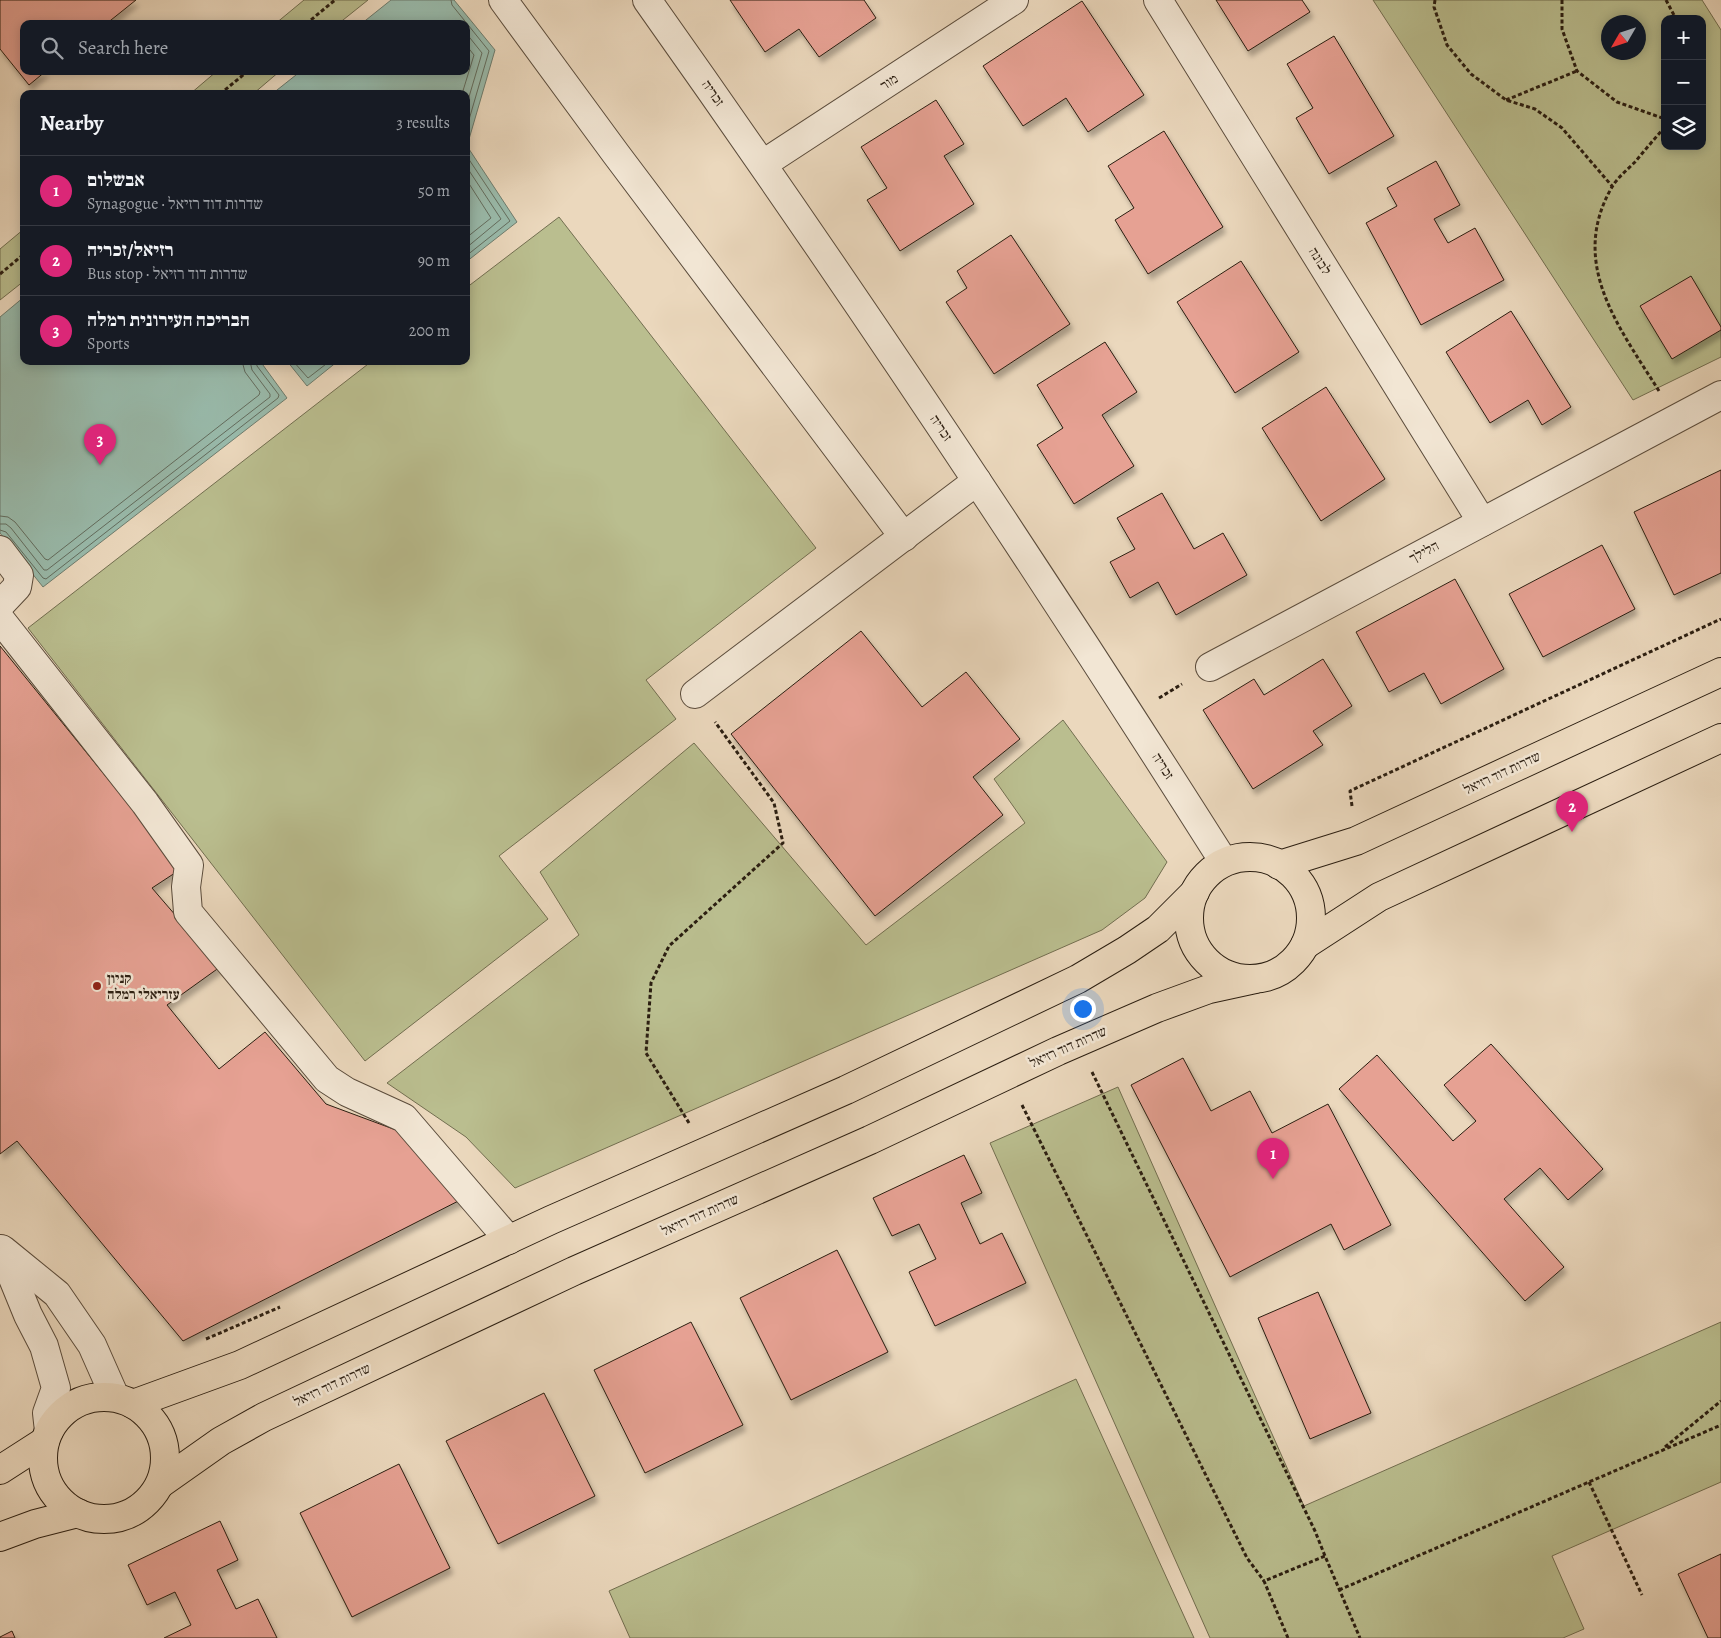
<!DOCTYPE html>
<html lang="en">
<head>
<meta charset="utf-8">
<style>
  body { margin:0; font-family:Alegreya,"Frank Ruhl Libre",serif; background:#20242c; color:#f1f3f6 }
  .controls { position:absolute; right:15px; top:15px; display:grid; overflow:hidden; border-radius:10px; box-shadow:0 2px 12px #0003 }
  .controls button { width:45px; height:45px; display:grid; place-items:center; padding:0; border:0; border-bottom:1px solid #363941; background:#171b24; color:#f1f3f6; font:25px sans-serif }
  .compass { position:absolute; left:1601px; top:15px; width:45px; height:45px; border-radius:50%; background:#171b24; box-shadow:0 2px 12px #0003; rotate:231deg }
  .you { position:absolute; left:1082px; top:1008px; width:18px; height:18px; margin:-12px; border:4px solid #fff; border-radius:50%; background:#1a73e8; box-shadow:0 0 0 8px #1a73e833 }
  .badge { display:grid; place-items:center; width:32px; height:32px; border-radius:50%; background:#db2777; color:#fff; font-size:16px; font-weight:700 }
  .pin { position:absolute; translate:-50% -41px; filter:drop-shadow(0 1px 2px #0008) }
  .pin::after { content:''; position:absolute; top:26px; width:18px; height:15px; background:inherit; clip-path:polygon(0 0,100% 0,50% 100%) }
  .list { margin:0; padding:0; list-style:none }
  h2 { display:flex; justify-content:space-between; align-items:center; height:65px; margin:0; padding:0 20px; font-size:21px }
  h2 small { font-size:16px; font-weight:400; color:#9ea1a6 }
  .list li { display:grid; grid-template-columns:32px 1fr auto; gap:15px; align-items:center; box-sizing:border-box; height:70px; padding:0 20px; border-top:1px solid #363941 }
  .list b { display:block; font-size:19px; white-space:nowrap }
  .list p { margin:0; font-size:16px; white-space:nowrap; color:#9ea1a6 }
  .list em { font-size:16px; font-style:normal; color:#9ea1a6 }
  .icon { flex:none; width:28px; height:28px; fill:none; stroke:currentColor; stroke-width:2; stroke-linecap:round; stroke-linejoin:round }
  .map { position:relative; flex:none; width:1721px; height:1638px; overflow:hidden }
  .search { position:absolute; background:#171b24; box-shadow:0 2px 12px #0003; left:20px; top:20px; width:450px; height:55px; display:flex; align-items:center; gap:12px; box-sizing:border-box; padding:0 18px; border-radius:10px; color:#9ea1a6; font-size:19px }
  .panel { position:absolute; background:#171b24; box-shadow:0 2px 12px #0003; left:20px; top:90px; width:450px; height:275px; border-radius:10px }
  .map>svg:first-child { display:block }
  .green { fill:#babe8f; stroke:#726e50; fill-rule:evenodd }
  .water { fill:#99bbac; stroke:#6d7c6e }
  .lines { fill:none; stroke-linecap:round; stroke-linejoin:round }
  .shore { stroke:#626c5e; stroke-width:1 }
  .building { fill:#e6a193; stroke:#2b1e11; filter:url(#shadow) }
  .minor-casing { stroke:#5b4c3c; stroke-width:30 }
  .major-casing { stroke:#2b1e11; stroke-width:30 }
  .path { stroke:#2b1e11; stroke-width:3; stroke-dasharray:4 2.5; stroke-linecap:butt }
  .minor { stroke:#f2e6d4; stroke-width:28 }
  .major { stroke:#ebd8bd; stroke-width:28 }
  .poi-dot { fill:#8f2418; stroke:#f2e6d4; stroke-width:2 }
  .labels { text-anchor:middle; dominant-baseline:central; stroke-width:5; stroke-linejoin:round; paint-order:stroke }
  .street-label { font-size:14px; fill:#2b1e11; stroke:#f2e6d4 }
  .poi-label { font-size:14px; font-weight:bold; fill:#2b1e11; stroke:#f2e6d4; text-anchor:start }
</style>
</head>
<body>
<div class="map">
<svg width="1721" height="1638" viewBox="0 0 1721 1638">
  <defs>
    <filter id="shadow"><feDropShadow dx="3" dy="5.5" stdDeviation="2.5" flood-color="#0004"/></filter>
  </defs>
  <rect width="100%" height="100%" fill="#ebd8bd"/>
  <filter id="stains"><feTurbulence type="fractalNoise" baseFrequency=".004" numOctaves="4"/><feColorMatrix values="0 0 0 0 .2 0 0 0 0 .09 0 0 0 0 .02 0 0 0 .5 -.17"/></filter>
  <radialGradient id="worn" r=".72"><stop offset=".6" stop-color="#630" stop-opacity="0"/><stop offset="1" stop-color="#630" stop-opacity=".3"/></radialGradient>
  <g class="green">
    <path d="M304,0H368L338,24H275Z"/>
    <path d="M1373,0H1702L1721,30V357L1633,400ZM1665,19H1702V146H1665ZM1608,22H1638V52H1608Z"/>
    <path d="M217,71H280L253,94H190Z"/>
    <path d="M559,217L816,548L646,680L676,719L499,856L548,919L365,1061L28,628L372,361H466V288Z"/>
    <path d="M24,229V281L0,300V249Z"/>
    <path d="M1063,720L1167,862L1145,898L1102,930L515,1188L466,1137L387,1083L579,935L540,872L694,743L866,945L1025,823L994,779Z"/>
    <path d="M1118,1087L1304,1506L1721,1322V1482L1552,1556L1584,1629L1563,1638H1210L990,1143Z"/>
    <path d="M1076,1379L1194,1638H630L609,1591Z"/>
  </g>
  <g class="water">
    <path d="M391,0H454L495,50L467,146L517,222L466,262V94H272L301,71H466V24H361Z"/>
    <path d="M24,297V361H260L287,398L43,587L0,533V317Z"/>
    <path d="M287,361H338L307,386Z"/>
  </g>
  <g class="lines">
    <g class="shore">
      <path d="M451,0L452,5L489,51L466,130"/>
      <path d="M466,33L482,53L466,107"/>
      <path d="M462,94L474,55L466,45"/>
      <path d="M466,155L510,221L466,256"/>
      <path d="M466,166L501,219L466,248"/>
      <path d="M466,179L491,218L466,238"/>
      <path d="M293,361L308,378L330,361"/>
      <path d="M0,516L8,517L15,522L45,559L48,560L259,395L260,392L245,372L242,361"/>
      <path d="M0,524H6L11,528L44,570H47L270,397V394L252,370L250,361"/>
      <path d="M0,530L6,532L43,578L46,579L278,398L279,395L257,366L256,361"/>
    </g>
  </g>
  <g class="building">
    <path d="M0,0H136L106,24H24V71H46L29,85L0,49Z"/>
    <path d="M730,0H864L876,18L819,57L799,29L765,52Z"/>
    <path d="M1216,0H1302L1310,12L1248,51Z"/>
    <path d="M1082,1L1144,95L1088,132L1066,98L1023,126L983,66Z"/>
    <path d="M1334,36L1394,136L1329,174L1296,118L1313,108L1287,64Z"/>
    <path d="M936,100L964,144L944,156L974,204L900,251L867,200L887,188L861,147Z"/>
    <path d="M1164,131L1223,227L1148,274L1115,220L1134,208L1108,166Z"/>
    <path d="M1436,161L1460,205L1434,219L1448,243L1475,228L1504,280L1421,325L1366,223L1397,206L1387,188Z"/>
    <path d="M1011,235L1070,324L994,374L946,302L967,288L957,271Z"/>
    <path d="M1241,261L1299,352L1235,393L1177,302Z"/>
    <path d="M1691,276L1721,327V330L1672,359L1640,306Z"/>
    <path d="M1511,311L1571,407L1542,425L1528,400L1490,423L1446,352Z"/>
    <path d="M1105,342L1137,392L1102,415L1134,466L1074,504L1037,445L1063,428L1037,385Z"/>
    <path d="M1326,387L1385,479L1321,521L1262,428Z"/>
    <path d="M1721,470V573L1674,595L1634,512Z"/>
    <path d="M1162,493L1194,549L1223,533L1247,575L1176,615L1158,582L1130,598L1110,562L1135,549L1117,518Z"/>
    <path d="M1602,545L1635,609L1543,657L1509,594Z"/>
    <path d="M1455,579L1504,669L1441,704L1424,673L1389,692L1356,632Z"/>
    <path d="M861,631L922,707L966,672L1020,739L973,777L1003,815L875,916L731,734Z"/>
    <path d="M0,646L181,869L152,888L220,967L167,1005L219,1069L265,1032L326,1104L423,1140L478,1191L183,1341L17,1141L0,1154Z"/>
    <path d="M1323,659L1352,706L1313,731L1323,745L1253,789L1203,710L1254,679L1264,695Z"/>
    <path d="M1491,1044L1603,1169L1568,1200L1540,1168L1504,1199L1564,1267L1525,1301L1339,1089L1377,1055L1453,1141L1476,1121L1444,1085Z"/>
    <path d="M1183,1058L1211,1111L1250,1091L1272,1133L1328,1104L1391,1225L1344,1250L1331,1224L1230,1277L1131,1085Z"/>
    <path d="M964,1155L982,1193L961,1203L980,1244L1002,1233L1026,1283L935,1326L909,1272L936,1259L919,1224L892,1236L873,1198Z"/>
    <path d="M837,1250L888,1352L791,1400L740,1298Z"/>
    <path d="M1318,1292L1371,1413L1310,1439L1258,1318Z"/>
    <path d="M691,1322L743,1425L645,1473L594,1370Z"/>
    <path d="M544,1393L595,1496L498,1544L446,1441Z"/>
    <path d="M399,1464L450,1568L352,1617L300,1513Z"/>
    <path d="M220,1521L238,1560L217,1570L236,1609L258,1599L277,1638H164L191,1625L175,1592L147,1605L128,1565Z"/>
    <path d="M1721,1554V1638H1708L1678,1574Z"/>
    <path d="M12,1631L15,1638H0V1637Z"/>
  </g>
  <g class="lines">
    <defs>
      <g id="minor">
        <path d="M503,0L616,154L904,537"/>
        <path d="M647,0C847,282 1039,570 1224,862"/>
        <path d="M1158,0L1482,522"/>
        <path d="M763,164L1014,0"/>
        <path d="M0,550L19,575L17,587L0,605"/>
        <path d="M0,619L145,803L189,865L186,887L188,912L327,1079L347,1092L404,1118L509,1240"/>
        <path d="M1210,667L1721,395"/>
        <path d="M695,694L977,481"/>
        <path d="M1,1249L28,1315L44,1346L56,1388L47,1413L49,1431"/>
        <path d="M3,1250L57,1294L92,1345L115,1397"/>
      </g>
      <g id="major">
        <circle cx="1250" cy="918" r="61"/>
        <path d="M1279,865L1356,841L1721,672"/>
        <path d="M1305,945L1379,897L1721,738"/>
        <circle cx="104" cy="1458" r="61"/>
        <path d="M133,1404L240,1365L551,1220L846,1090L1078,979L1127,950L1158,929L1195,892"/>
        <path d="M0,1470L45,1441"/>
        <path d="M160,1484L221,1441L264,1417L574,1271L870,1140L1058,1051L1157,1008L1209,989L1255,979"/>
        <path d="M0,1537L35,1524L78,1513"/>
      </g>
    </defs>
    <use href="#minor" class="minor-casing"/>
    <use href="#major" class="major-casing"/>
    <g class="path">
      <path d="M1435,0L1434,7L1447,45L1471,74L1506,100L1535,109L1562,128L1612,186"/>
      <path d="M1562,0V29L1577,71L1617,102L1665,119"/>
      <path d="M1666,0L1676,19"/>
      <path d="M306,24L335,0"/>
      <path d="M220,94L248,71"/>
      <path d="M1506,100L1577,71"/>
      <path d="M0,274L24,254"/>
      <path d="M1659,391C1619,327 1568,263 1612,187C1617,178 1628,169 1635,162C1645,150 1655,138 1665,127"/>
      <path d="M1159,698L1182,684"/>
      <path d="M1352,806L1350,791L1721,619"/>
      <path d="M1092,1072L1315,1531L1325,1556"/>
      <path d="M1022,1105L1247,1558L1264,1581"/>
      <path d="M689,1123L646,1053L651,983L669,946L783,843L774,803L715,722"/>
      <path d="M206,1339L280,1307"/>
      <path d="M1665,1447L1721,1401"/>
      <path d="M1589,1482L1642,1595"/>
      <path d="M1339,1590L1721,1425"/>
      <path d="M1288,1638L1264,1581L1325,1556L1360,1638"/>
    </g>
    <use href="#minor" class="minor"/>
    <use href="#major" class="major"/>
  </g>
  <circle class="poi-dot" cx="97" cy="986" r="5"/>
  <g class="labels">
    <g class="street-label">
      <text transform="translate(889 82) rotate(-33)">מור</text>
      <text transform="translate(713 93) rotate(55)">זכריה</text>
      <text transform="translate(1320 261) rotate(58)">לבונה</text>
      <text transform="translate(941 428) rotate(56)">זכריה</text>
      <text transform="translate(1424 552) rotate(-28)">הלילך</text>
      <text transform="translate(1163 766) rotate(58)">זכריה</text>
      <text transform="translate(1502 773) rotate(-25)">שדרות דוד רזיאל</text>
      <text transform="translate(1068 1047) rotate(-24)">שדרות דוד רזיאל</text>
      <text transform="translate(700 1215) rotate(-24)">שדרות דוד רזיאל</text>
      <text transform="translate(332 1385) rotate(-25)">שדרות דוד רזיאל</text>
    </g>
    <g class="poi-label">
      <text x="107" y="978">קניון<tspan x="107" dy="16">עזריאלי רמלה</tspan></text>
    </g>
  </g>
  <rect width="100%" height="100%" filter="url(#stains)"/>
  <rect width="100%" height="100%" fill="url(#worn)"/>
</svg>
<div class="controls">
<button>+</button>
<button>−</button>
<button><svg class="icon" aria-label="layers" viewBox="0 0 24 24"><path d="M12 4l9 5-9 5-9-5zM3 14l9 5 9-5"/></svg></button>
</div>
<svg class="compass" viewBox="-18 -18 36 36"><path d="M0-13l5 13h-10z" fill="#e53935"/><path d="M0 13l5-13h-10z" fill="#9ea1a6"/></svg>
<div class="you"></div>
<div class="pin badge" style="left:1273px;top:1179px">1</div>
<div class="pin badge" style="left:1572px;top:832px">2</div>
<div class="pin badge" style="left:100px;top:465px">3</div>
<div class="search"><svg class="icon" aria-label="search" viewBox="0 0 24 24"><circle cx="10" cy="10" r="6"/><path d="M15 15l6 6"/></svg>Search here</div>
<section class="panel">
<h2>Nearby<small>3 results</small></h2>
<ul class="list">
<li><span class="badge">1</span><div><b>אבשלום</b><p>Synagogue · שדרות דוד רזיאל</p></div><em>50 m</em></li>
<li><span class="badge">2</span><div><b>רזיאל/זכריה</b><p>Bus stop · שדרות דוד רזיאל</p></div><em>90 m</em></li>
<li><span class="badge">3</span><div><b>הבריכה העירונית רמלה</b><p>Sports</p></div><em>200 m</em></li>
</ul>
</section>
</div>
</body>
</html>
